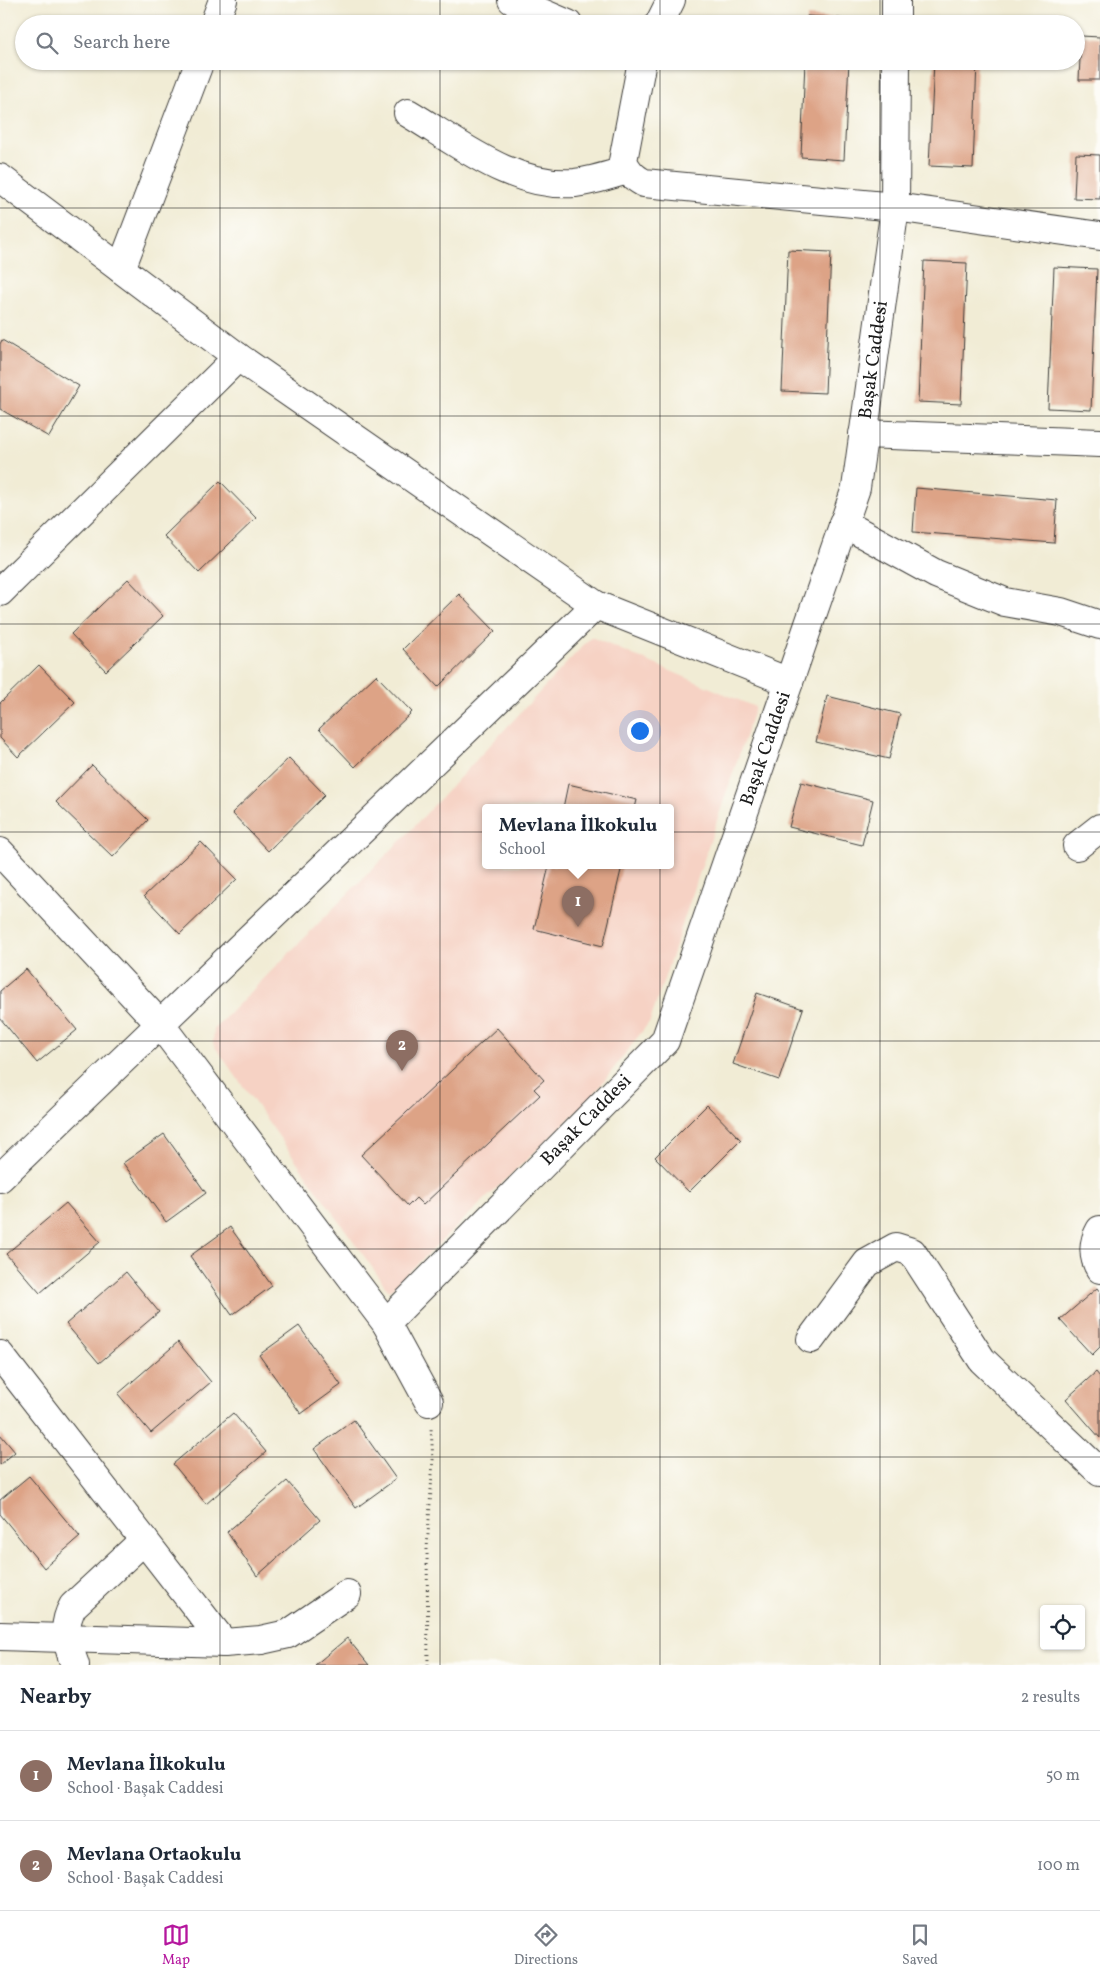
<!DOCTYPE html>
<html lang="en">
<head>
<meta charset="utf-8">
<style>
  body { margin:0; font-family:Vollkorn,serif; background:#f6f6f7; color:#1f2937 }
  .controls { position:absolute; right:15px; bottom:15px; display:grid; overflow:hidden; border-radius:5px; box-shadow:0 1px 4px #0004 }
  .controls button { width:45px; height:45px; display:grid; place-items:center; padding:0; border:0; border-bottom:1px solid #e0e1e3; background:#fff; color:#1f2937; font:25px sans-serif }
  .you { position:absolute; left:639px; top:730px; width:18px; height:18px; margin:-12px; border:4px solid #fff; border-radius:50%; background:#1a73e8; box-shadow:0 0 0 8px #1a73e833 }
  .badge { display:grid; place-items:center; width:32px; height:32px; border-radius:50%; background:#b5179e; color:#fff; font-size:16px; font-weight:700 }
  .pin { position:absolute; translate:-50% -41px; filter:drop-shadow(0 1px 2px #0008) }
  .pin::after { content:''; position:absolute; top:26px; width:18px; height:15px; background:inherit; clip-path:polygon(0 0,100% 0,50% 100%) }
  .popup { position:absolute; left:482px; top:804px; width:192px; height:65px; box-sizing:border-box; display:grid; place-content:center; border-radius:5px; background:#fff; filter:drop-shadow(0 1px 4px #0005); font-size:16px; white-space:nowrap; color:#747a83 }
  .popup b { font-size:19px; color:#1f2937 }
  .popup::after { content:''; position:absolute; left:50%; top:100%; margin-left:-10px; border:10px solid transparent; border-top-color:#fff }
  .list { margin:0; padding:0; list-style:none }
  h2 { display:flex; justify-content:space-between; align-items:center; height:65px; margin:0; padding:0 20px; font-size:21px }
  h2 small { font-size:16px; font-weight:400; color:#747a83 }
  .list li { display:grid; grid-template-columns:32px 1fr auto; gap:15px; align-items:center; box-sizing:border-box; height:90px; padding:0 20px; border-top:1px solid #e0e1e3 }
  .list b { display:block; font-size:19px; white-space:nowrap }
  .list p { margin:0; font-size:16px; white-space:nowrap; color:#747a83 }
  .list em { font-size:16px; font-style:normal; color:#747a83 }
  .icon { flex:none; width:28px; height:28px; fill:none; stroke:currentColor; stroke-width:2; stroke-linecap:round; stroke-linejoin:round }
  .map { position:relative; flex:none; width:1100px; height:1665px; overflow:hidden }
  .search { position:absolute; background:#fff; box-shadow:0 1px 4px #0004; left:15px; right:15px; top:15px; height:55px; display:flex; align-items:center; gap:12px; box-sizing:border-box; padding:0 18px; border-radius:28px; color:#747a83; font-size:19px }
  .sheet { height:245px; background:#fff }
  nav { display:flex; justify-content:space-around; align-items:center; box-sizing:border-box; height:70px; border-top:1px solid #e0e1e3; background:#fff; font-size:14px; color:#747a83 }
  nav a { display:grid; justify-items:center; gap:2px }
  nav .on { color:#b5179e }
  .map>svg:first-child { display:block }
  .built { fill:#f6d2c4; fill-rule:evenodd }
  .building { fill:#dda386 }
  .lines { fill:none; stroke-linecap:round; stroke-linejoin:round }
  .minor-casing { stroke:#3c3b38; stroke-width:30 }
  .path { stroke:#3c3b38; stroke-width:3; stroke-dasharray:1 4; stroke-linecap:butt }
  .minor { stroke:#fff; stroke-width:28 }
  .grid { fill:none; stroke:#1c1c1c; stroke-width:1; stroke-opacity:0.55 }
  .labels { text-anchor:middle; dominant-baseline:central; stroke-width:4; stroke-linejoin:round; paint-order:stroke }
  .street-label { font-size:19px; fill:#1c1c1c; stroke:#fdfcf7 }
</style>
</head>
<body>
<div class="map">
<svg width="1100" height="1665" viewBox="0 0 1100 1665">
  <rect width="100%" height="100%" fill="#fdfcf7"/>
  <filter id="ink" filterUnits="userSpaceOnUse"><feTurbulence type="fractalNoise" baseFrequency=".02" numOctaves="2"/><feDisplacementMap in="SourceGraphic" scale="10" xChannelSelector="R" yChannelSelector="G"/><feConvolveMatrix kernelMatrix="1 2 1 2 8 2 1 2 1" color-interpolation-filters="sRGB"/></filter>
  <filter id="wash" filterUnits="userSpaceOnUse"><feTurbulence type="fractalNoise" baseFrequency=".0096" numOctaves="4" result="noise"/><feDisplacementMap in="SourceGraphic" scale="20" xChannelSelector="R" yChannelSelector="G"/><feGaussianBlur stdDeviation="1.12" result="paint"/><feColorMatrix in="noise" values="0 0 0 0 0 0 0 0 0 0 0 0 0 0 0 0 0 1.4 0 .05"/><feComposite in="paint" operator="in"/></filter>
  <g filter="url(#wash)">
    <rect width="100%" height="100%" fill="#f1ecd5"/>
    <path class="built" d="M591,637L755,707L650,1021L591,1098L389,1291L213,1044L214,1029L409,832ZM486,808H670V866H486Z"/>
    <g id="blocks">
      <g class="building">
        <path d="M807,16L850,19V24H807Z"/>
        <path d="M1081,36L1100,37V80H1079Z"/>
        <path d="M805,61H849L844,160L801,157Z"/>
        <path d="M934,61H977L973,168L929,166Z"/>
        <path d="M1076,154L1100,155V199L1074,198Z"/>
        <path d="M788,250L831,252L825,393L782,391Z"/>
        <path d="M924,261L967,263L961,404L918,402Z"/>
        <path d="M1054,267L1097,269L1091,410L1048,408Z"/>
        <path d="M2,340L79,386L49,437L0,409V344Z"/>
        <path d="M220,481L256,518L199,573L164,536Z"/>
        <path d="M916,488L1057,500L1054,543L913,532Z"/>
        <path d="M128,579L163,616L106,671L71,634Z"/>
        <path d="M459,594L495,631L438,687L403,649Z"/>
        <path d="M39,665L75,702L18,757L0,738V703Z"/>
        <path d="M376,675L412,712L355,767L319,729Z"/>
        <path d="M827,696L900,714L889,759L816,742Z"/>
        <path d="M289,758L325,795L268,851L232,813Z"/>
        <path d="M92,765L148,820L113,857L56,802Z"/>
        <path d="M801,782L873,800L862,845L789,827Z"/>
        <path d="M568,784L637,800L635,808H563Z"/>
        <path d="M201,842L237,879L180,934L144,896Z"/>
        <path d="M549,866H622L603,946L534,929Z"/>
        <path d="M26,969L77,1030L37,1063L0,1018V991Z"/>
        <path d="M757,993L803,1009L779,1080L733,1064Z"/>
        <path d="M497,1028L544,1080L534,1089L540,1095L423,1205L416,1198L408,1206L361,1155Z"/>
        <path d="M707,1105L741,1140L689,1192L655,1157Z"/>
        <path d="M164,1134L206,1193L166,1222L123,1163Z"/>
        <path d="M66,1203L100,1242L40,1293L6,1254Z"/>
        <path d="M230,1227L272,1286L232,1315L190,1256Z"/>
        <path d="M126,1272L159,1312L99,1363L66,1324Z"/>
        <path d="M1097,1288L1100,1292V1347L1092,1355L1060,1320Z"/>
        <path d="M299,1326L341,1385L301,1414L259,1355Z"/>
        <path d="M178,1342L211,1382L151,1433L118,1394Z"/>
        <path d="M1096,1372L1100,1377V1438L1066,1399Z"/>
        <path d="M233,1413L266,1452L206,1504L173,1464Z"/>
        <path d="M354,1420L396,1479L356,1508L314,1449Z"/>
        <path d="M0,1434L15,1452L0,1465Z"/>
        <path d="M29,1476L80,1537L44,1568L0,1514V1500Z"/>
        <path d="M287,1481L320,1520L257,1576L227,1532Z"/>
        <path d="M347,1638L369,1665H315Z"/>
      </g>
    </g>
  </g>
  <g filter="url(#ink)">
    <use href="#blocks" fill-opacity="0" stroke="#3c3b38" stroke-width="1"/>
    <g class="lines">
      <defs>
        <g id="minor">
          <path d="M512,0L568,24"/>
          <path d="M214,24L223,0"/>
          <path d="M659,24L671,0"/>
          <path d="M896,24V0"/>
          <path d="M642,61L623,161C628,172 633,177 644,183L895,207L1100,236"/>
          <path d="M408,113C459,143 512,188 575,183C593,181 610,175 627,170"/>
          <path d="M0,178L238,357L596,605L789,682"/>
          <path d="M121,269L200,61"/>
          <path d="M863,434L1100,443"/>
          <path d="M843,523L936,574L1005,602L1061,612L1100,625"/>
          <path d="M0,592L238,357"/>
          <path d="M1077,846L1100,828"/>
          <path d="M0,852L160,1024L386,1323L429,1402"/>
          <path d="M0,1178L596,605"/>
          <path d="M1100,1230C1093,1242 1092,1256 1100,1269"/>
          <path id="s1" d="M386,1323L665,1041L856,488L895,207L896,61"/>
          <path d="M811,1339L867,1263L896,1247L912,1252L982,1360L1100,1472"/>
          <path d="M0,1355L224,1643"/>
          <path d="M0,1636L224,1643L261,1640L288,1634L347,1594"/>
          <path d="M75,1665C67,1643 61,1627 73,1606L144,1540"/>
        </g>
      </defs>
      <use href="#minor" class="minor-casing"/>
      <path class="path" d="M428,1665L427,1549L433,1460L431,1428"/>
      <use href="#minor" class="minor"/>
    </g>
  </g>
  <path class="grid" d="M220,0V24M440,0V24M660,0V24M880,0V24M220,61V1665M440,61V1665M660,61V1665M880,61V1665M0,208H1100M0,416H1100M0,624H1100M0,832H1100M0,1041H1100M0,1249H1100M0,1457H1100"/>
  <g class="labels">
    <g class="street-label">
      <text stroke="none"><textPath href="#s1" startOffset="1111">Başak Caddesi</textPath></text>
      <text stroke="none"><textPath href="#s1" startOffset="706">Başak Caddesi</textPath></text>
      <text stroke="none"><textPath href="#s1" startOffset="285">Başak Caddesi</textPath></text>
    </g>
  </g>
</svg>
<div class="controls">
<button><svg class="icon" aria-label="locate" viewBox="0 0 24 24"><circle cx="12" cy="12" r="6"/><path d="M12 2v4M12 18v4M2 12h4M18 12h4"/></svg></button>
</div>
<div class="you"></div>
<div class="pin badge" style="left:578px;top:927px;background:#8d6e63">1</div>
<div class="popup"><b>Mevlana İlkokulu</b>School</div>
<div class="pin badge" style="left:402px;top:1071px;background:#8d6e63">2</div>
<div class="search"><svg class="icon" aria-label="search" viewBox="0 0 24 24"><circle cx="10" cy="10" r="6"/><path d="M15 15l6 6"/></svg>Search here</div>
</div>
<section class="sheet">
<h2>Nearby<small>2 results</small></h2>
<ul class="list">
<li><span class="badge" style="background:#8d6e63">1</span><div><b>Mevlana İlkokulu</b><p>School · Başak Caddesi</p></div><em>50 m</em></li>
<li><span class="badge" style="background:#8d6e63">2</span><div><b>Mevlana Ortaokulu</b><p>School · Başak Caddesi</p></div><em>100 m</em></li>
</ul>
</section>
<nav>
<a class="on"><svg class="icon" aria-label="map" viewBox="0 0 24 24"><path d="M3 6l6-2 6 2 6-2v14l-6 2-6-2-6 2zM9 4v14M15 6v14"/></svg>Map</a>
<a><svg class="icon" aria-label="directions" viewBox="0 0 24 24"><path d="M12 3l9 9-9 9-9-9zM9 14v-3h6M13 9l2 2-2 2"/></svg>Directions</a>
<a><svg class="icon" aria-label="saved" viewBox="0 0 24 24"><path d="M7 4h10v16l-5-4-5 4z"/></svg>Saved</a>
</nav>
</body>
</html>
